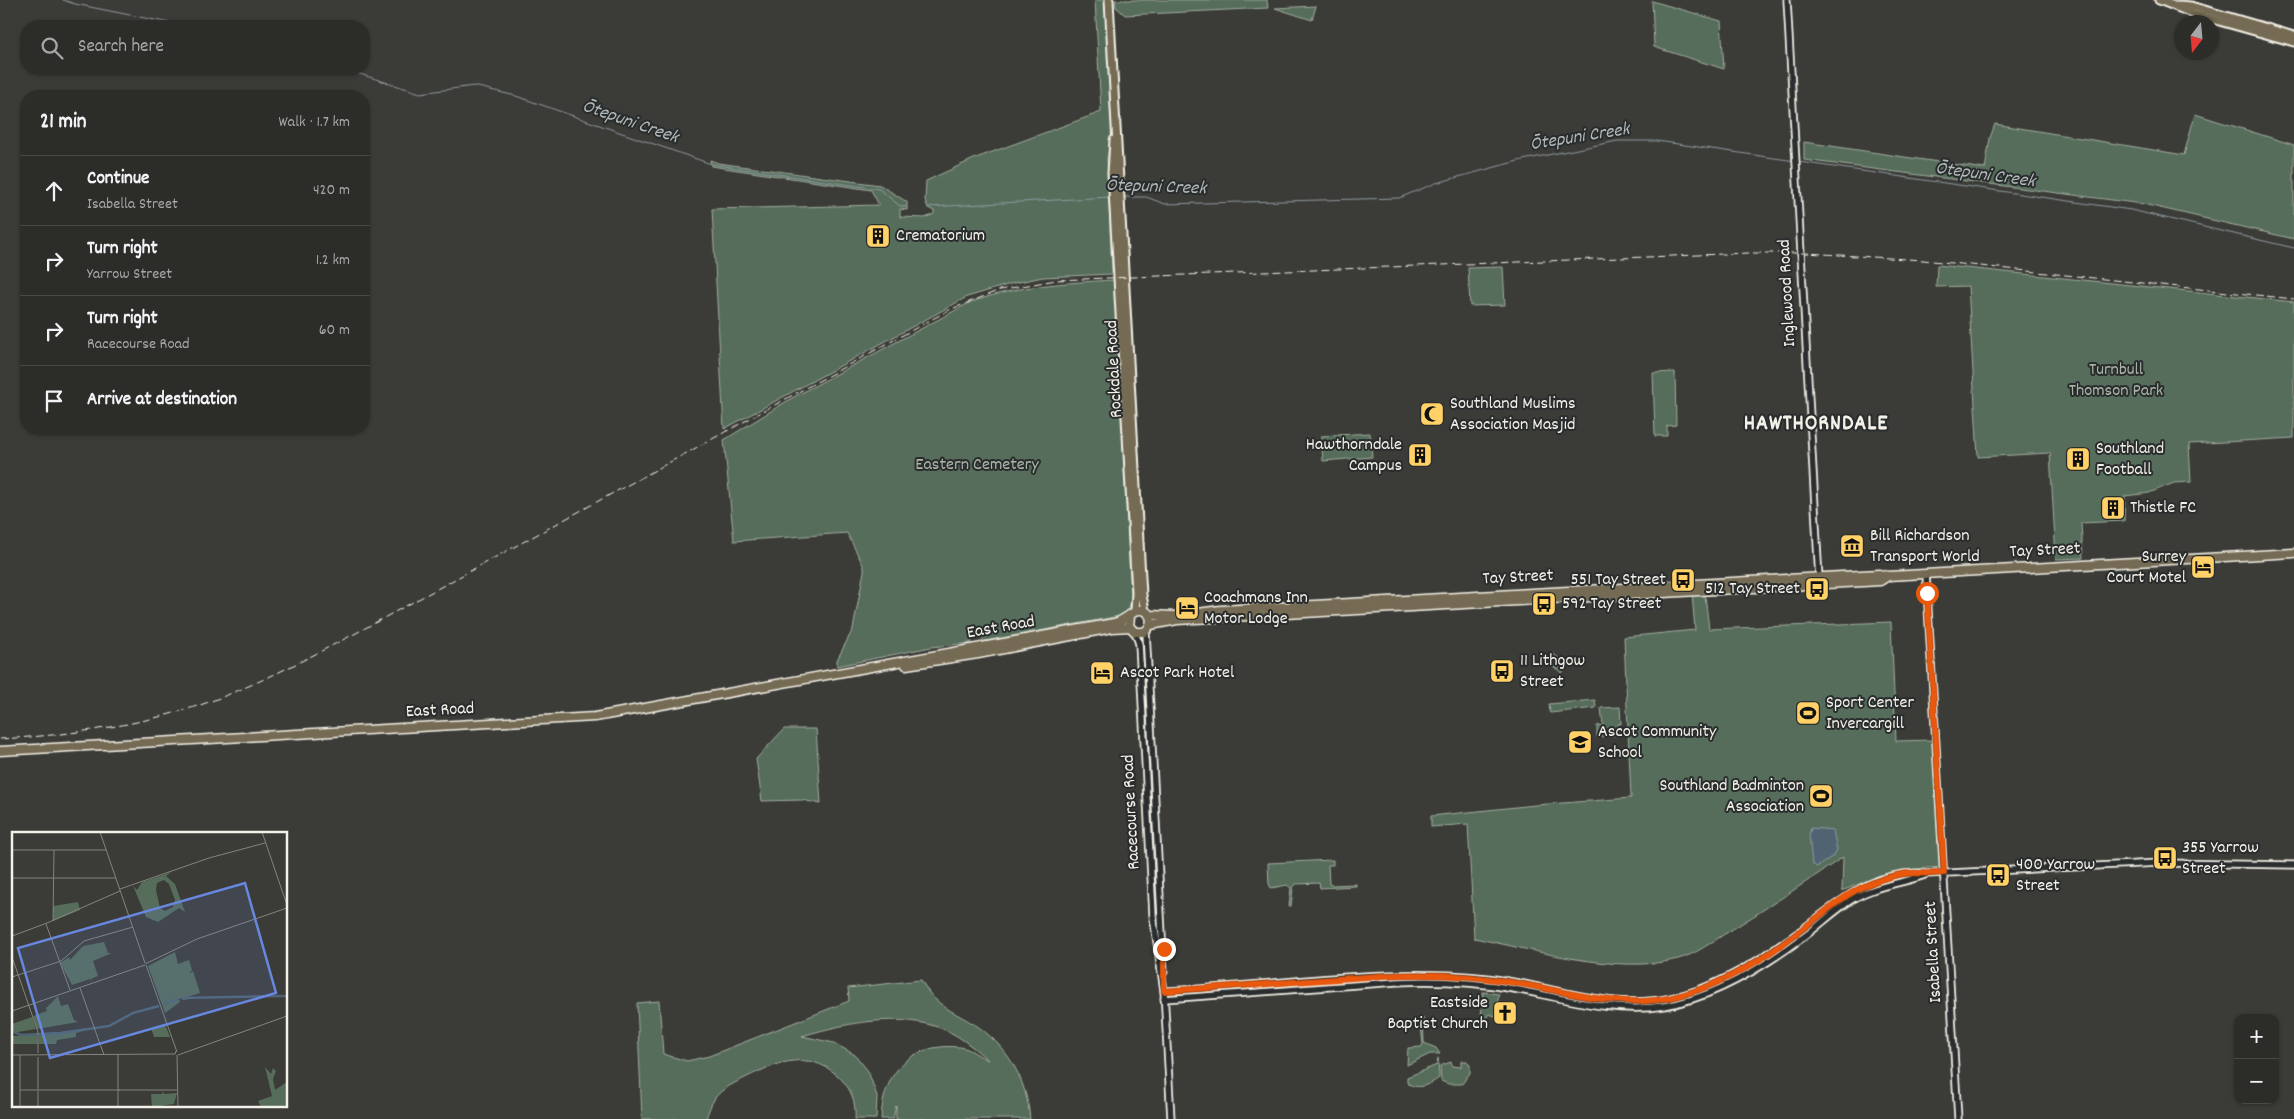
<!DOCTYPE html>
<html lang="en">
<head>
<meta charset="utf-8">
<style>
  body { margin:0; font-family:Dekko,sans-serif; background:#343431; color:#f1f3f6 }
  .controls { position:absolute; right:15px; bottom:15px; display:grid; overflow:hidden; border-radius:10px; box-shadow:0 1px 4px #0004 }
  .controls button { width:45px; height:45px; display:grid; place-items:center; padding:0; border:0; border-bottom:1px solid #484846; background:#2c2c29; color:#f1f3f6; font:25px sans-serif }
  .compass { position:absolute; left:2174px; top:15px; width:45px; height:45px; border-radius:50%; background:#2c2c29; box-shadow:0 1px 4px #0004; rotate:196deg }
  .stop { position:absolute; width:15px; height:15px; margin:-11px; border:4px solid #ea580c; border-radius:50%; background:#fff }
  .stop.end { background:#ea580c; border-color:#fff; box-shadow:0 1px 5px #0008 }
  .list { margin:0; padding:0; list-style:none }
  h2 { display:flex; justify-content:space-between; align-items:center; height:65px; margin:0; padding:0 20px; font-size:21px }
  h2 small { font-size:16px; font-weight:400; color:#a6a7a8 }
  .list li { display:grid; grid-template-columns:32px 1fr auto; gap:15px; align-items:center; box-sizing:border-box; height:70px; padding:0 20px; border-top:1px solid #484846 }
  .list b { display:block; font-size:19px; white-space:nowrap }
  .list p { margin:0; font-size:16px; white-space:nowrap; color:#a6a7a8 }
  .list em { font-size:16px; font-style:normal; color:#a6a7a8 }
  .icon { flex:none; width:28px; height:28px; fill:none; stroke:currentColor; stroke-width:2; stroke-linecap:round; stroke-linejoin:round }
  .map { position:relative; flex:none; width:2294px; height:1119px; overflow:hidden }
  .search { position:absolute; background:#2c2c29; box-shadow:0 1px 4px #0004; left:20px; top:20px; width:350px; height:55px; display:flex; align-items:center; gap:12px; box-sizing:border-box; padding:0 18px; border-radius:20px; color:#a6a7a8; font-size:19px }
  .panel { position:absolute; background:#2c2c29; box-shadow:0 1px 4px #0004; left:20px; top:90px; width:350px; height:345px; border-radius:20px }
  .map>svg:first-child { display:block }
  .green { fill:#556d5a; stroke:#a4afa1 }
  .water { fill:#4f6473; stroke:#919ca2 }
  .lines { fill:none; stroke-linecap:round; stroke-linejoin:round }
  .stream { stroke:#919ca2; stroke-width:1 }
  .minor-casing { stroke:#f4f1e8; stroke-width:9 }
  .major-casing { stroke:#f4f1e8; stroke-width:11 }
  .highway-casing { stroke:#f4f1e8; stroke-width:11 }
  .minor { stroke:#2a2d2e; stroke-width:5.5 }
  .major { stroke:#746b52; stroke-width:7 }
  .highway { stroke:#746b52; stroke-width:8 }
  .rail { stroke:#f4f1e8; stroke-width:1; stroke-dasharray:8 4; stroke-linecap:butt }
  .route { stroke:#ea580c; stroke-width:6 }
  .labels { text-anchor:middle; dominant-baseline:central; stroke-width:4; stroke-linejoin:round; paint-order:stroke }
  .poi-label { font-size:18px; fill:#f4f1e8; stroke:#2a2d2e; text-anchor:start }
  .street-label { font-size:18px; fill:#f4f1e8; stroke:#2a2d2e }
  .park-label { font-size:18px; fill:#acb6a8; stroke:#2a2d2e }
  .water-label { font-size:19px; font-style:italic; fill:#b2b9b9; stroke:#2a2d2e }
  .district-label { font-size:22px; font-weight:bold; letter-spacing:1px; fill:#f4f1e8; stroke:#2a2d2e }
  .inset-river { fill:none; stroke:#4f6473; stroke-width:2.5 }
  .inset-road { fill:none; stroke:#85847e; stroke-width:1 }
  .view { fill:#6887de; fill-opacity:0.15; stroke:#6887de; stroke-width:2.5 }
  .inset-edge { fill:none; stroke:#f4f1e8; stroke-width:2.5 }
</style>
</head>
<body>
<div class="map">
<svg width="2294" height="1119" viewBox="0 0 2294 1119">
  <rect width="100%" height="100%" fill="#3b3b37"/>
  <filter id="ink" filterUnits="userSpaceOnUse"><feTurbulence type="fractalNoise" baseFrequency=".02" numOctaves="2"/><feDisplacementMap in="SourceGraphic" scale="10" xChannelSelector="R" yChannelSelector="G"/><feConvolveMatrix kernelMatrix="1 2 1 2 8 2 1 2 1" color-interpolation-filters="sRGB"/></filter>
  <g filter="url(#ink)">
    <g class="green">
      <path d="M1095,0H1105L1111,110L1112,133L1107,158L1112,274L1043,277L1014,283L967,297L724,429L712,209L879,205L871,190L711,166L710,160L718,163L880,185L907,202V210L900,209V217L925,218L934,214V211L928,208L925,200L926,181L976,158L1101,112Z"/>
      <path d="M1115,0H1267L1268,8L1125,15L1116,7Z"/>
      <path d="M1652,1L1721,21L1724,69L1654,47Z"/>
      <path d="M1316,6L1312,20L1275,8Z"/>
      <path d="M2195,114L2294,145V239L2143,204L1804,160V142L1985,169L1990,138L1995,124L2184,155Z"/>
      <path d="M1937,265L2294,302V438L2189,444L2191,482L2174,483L2149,493L2125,496L2124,521L2081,523L2083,558L2056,559L2050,453L1978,457L1968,286L1936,287Z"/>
      <path d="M1503,267L1505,305L1470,306L1468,268Z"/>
      <path d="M1114,280L1131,596L1129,609L1119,616L985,641L981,638L973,639L971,643L931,647L837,666V660L853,629L864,571V567L847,533L734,541L724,440L792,398L969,303C1018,285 1062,283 1114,280Z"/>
      <path d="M1675,372L1676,425L1667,426V436H1655L1653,373Z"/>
      <path d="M1370,433L1372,457L1323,461L1321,436Z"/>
      <path d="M1692,594L1705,595L1709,629L1891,622L1896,741L1933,740L1941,867L1914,869L1880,875L1842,891L1843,857C1805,883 1767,908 1728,932C1713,941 1695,955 1678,959C1618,975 1534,950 1474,938L1468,824L1431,827V816L1535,805L1631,798L1624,637L1695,630Z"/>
      <path d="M1552,653L1568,665L1562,673L1546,661Z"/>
      <path d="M1595,700L1596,708L1550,713L1549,704Z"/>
      <path d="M1620,707L1621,724H1618L1619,735L1597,737V726L1603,725L1601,708Z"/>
      <path d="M784,729H816L821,804L802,800L762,801L756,759Z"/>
      <path d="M1333,860V865H1328L1329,884L1332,885L1356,884V886L1320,888L1319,883L1296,884L1293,888L1291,906H1289L1291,888L1287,885L1271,888L1269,884L1268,863Z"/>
      <path d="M921,980C925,986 929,994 935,999C947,1011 966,1018 980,1028C1010,1050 1027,1082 1030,1119H896V1106L893,1119H881C883,1071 912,1042 960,1047C970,1048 980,1057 988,1060C979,1052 968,1043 957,1036C912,1009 849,1022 802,1036L834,1043L855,1055L868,1071L877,1096L876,1119H855C856,1100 851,1088 837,1075C808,1050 778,1062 747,1077C737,1082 722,1088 715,1098C711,1104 708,1112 706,1119H642L637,1003L659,1001L663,1054L687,1061L709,1056L849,1001L848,988Z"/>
      <path d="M1483,992L1499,994L1495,1016L1489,1014L1486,1018L1481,1017Z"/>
      <path d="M1420,1017H1423L1424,1043L1436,1048L1440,1054H1430L1407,1065L1408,1048L1421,1047L1423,1044Z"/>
      <path d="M1438,1058L1439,1078C1431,1084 1418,1091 1407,1083V1077L1437,1065Z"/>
      <path d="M1461,1061H1467L1470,1065V1073L1462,1084H1448L1441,1081L1440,1066L1451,1062L1452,1066L1461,1067Z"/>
    </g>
    <path class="water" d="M1811,828L1833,830L1837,850L1833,856L1817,867L1812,864L1809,835Z"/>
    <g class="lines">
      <g class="stream">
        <path d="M63,0L75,4L185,26"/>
        <path d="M344,69L420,93L474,86L516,96L711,164L879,189L900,206L907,207"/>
        <path d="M1799,162L2131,210L2294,248"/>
        <path d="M1122,197H1146L1165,204L1399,198L1436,183L1518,161L1617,141H1657L1795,161"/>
        <path d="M929,207L1110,197"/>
      </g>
      <defs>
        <g id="minor">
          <path d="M1787,0L1819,579"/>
          <path d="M1926,574L1958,1119"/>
          <path d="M1146,631L1164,972"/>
          <path d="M1135,632L1139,644L1153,916L1164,991L1171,1119"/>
          <path d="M1164,991C1258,987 1354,971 1449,975C1474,976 1500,979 1524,984C1573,994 1621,1009 1671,998C1713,989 1755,964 1789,939C1831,910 1871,867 1927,874L2160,863L2294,865"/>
          <path d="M1164,999L1397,982C1436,980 1475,982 1514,989C1564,998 1612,1014 1664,1006C1714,998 1765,966 1805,936C1821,924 1836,909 1853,899C1876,885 1901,884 1925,875"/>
        </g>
        <g id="major">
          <path d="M1109,0L1142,595L1145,611"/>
          <path d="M2159,0L2194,14L2294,42"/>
          <path d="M2179,5L2191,6L2294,36"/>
          <path d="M1114,140L1112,173L1136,593L1135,611"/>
        </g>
        <g id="highway">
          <path d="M1149,615L1174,616L1221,610L1879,574L1888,576L1907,575L2294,553"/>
          <path d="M1151,625L1177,620L1863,582L1880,581L1888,576"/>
          <path d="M906,665L978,654L1112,628L1130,627"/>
          <path d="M0,751L595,717L1114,623C1124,621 1133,611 1139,610C1153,609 1154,626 1144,632H1135L1129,626L1130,617"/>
        </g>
      </defs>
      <use href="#minor" class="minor-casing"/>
      <use href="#major" class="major-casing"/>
      <use href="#highway" class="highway-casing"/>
      <use href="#minor" class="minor"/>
      <use href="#major" class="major"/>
      <use href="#highway" class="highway"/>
      <path class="rail" d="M0,739C70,735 139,726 206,703C259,684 308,658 358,632L949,310L1000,290L1056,280L1749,253H1806L1923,260L2294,299"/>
    </g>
  </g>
  <g class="lines" filter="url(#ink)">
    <path class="route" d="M1164,949V991L1396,975C1438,974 1480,976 1521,984C1574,993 1624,1010 1678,996C1722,985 1766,958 1801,930C1826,912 1847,891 1877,881C1888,877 1902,873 1914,873C1924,873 1934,874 1944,873L1927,593"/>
  </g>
  <defs>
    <symbol id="building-square" viewBox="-11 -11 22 22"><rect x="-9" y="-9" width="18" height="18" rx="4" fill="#ffd166" stroke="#2a2d2e"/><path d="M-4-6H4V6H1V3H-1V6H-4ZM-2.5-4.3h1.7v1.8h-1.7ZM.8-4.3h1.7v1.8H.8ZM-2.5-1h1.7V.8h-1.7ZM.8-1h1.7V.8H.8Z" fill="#111"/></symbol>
    <symbol id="mosque-square" viewBox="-11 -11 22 22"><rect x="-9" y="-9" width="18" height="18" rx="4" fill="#ffd166" stroke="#2a2d2e"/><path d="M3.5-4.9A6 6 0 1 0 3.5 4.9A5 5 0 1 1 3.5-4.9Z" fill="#111"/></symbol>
    <symbol id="museum-square" viewBox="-11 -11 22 22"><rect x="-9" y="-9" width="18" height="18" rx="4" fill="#ffd166" stroke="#2a2d2e"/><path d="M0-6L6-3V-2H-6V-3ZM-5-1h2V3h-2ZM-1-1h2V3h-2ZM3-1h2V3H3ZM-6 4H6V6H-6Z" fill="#111"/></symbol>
    <symbol id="hotel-square" viewBox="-11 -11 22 22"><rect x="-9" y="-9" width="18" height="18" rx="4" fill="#ffd166" stroke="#2a2d2e"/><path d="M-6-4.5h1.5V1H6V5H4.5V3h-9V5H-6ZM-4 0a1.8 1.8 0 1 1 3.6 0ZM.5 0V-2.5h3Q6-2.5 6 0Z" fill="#111"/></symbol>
    <symbol id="bus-square" viewBox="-11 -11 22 22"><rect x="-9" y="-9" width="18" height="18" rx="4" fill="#ffd166" stroke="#2a2d2e"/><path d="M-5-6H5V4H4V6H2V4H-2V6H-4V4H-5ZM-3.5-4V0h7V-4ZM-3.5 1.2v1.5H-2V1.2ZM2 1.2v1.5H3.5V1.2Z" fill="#111"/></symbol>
    <symbol id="stadium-square" viewBox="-11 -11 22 22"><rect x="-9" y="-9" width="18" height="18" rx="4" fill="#ffd166" stroke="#2a2d2e"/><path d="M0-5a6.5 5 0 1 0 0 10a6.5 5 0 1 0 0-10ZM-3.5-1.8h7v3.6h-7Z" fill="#111"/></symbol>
    <symbol id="school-square" viewBox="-11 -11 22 22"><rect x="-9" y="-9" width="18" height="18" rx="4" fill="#ffd166" stroke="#2a2d2e"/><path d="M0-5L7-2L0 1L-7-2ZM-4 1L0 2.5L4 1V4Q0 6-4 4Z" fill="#111"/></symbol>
    <symbol id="church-square" viewBox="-11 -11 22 22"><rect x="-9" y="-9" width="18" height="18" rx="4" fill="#ffd166" stroke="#2a2d2e"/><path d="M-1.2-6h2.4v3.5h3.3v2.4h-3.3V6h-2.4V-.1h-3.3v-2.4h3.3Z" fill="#111"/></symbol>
  </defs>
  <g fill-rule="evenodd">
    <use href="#building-square" x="864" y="222" width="28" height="28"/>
    <use href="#mosque-square" x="1418" y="400" width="28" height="28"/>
    <use href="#building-square" x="1406" y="441" width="28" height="28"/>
    <use href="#building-square" x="2064" y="445" width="28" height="28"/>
    <use href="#building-square" x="2099" y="494" width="28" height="28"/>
    <use href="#museum-square" x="1838" y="532" width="28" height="28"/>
    <use href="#hotel-square" x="2189" y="553" width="28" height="28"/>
    <use href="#bus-square" x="1669" y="566" width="28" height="28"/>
    <use href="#bus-square" x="1803" y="575" width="28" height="28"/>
    <use href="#bus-square" x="1530" y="590" width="28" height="28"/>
    <use href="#hotel-square" x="1173" y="594" width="28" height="28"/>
    <use href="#bus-square" x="1488" y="657" width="28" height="28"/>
    <use href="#hotel-square" x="1088" y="659" width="28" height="28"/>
    <use href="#stadium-square" x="1794" y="699" width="28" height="28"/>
    <use href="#school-square" x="1566" y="728" width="28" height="28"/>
    <use href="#stadium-square" x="1807" y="782" width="28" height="28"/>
    <use href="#bus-square" x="2151" y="844" width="28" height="28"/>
    <use href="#bus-square" x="1984" y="861" width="28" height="28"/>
    <use href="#church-square" x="1491" y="999" width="28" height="28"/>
  </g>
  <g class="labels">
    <g class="poi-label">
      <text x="896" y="236">Crematorium</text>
      <text x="1450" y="404">Southland Muslims<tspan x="1450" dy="21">Association Masjid</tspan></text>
      <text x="1402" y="445" text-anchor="end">Hawthorndale<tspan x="1402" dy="21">Campus</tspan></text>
      <text x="2096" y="449">Southland<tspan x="2096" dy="21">Football</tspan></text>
      <text x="2130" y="508">Thistle FC</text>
      <text x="1870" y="536">Bill Richardson<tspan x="1870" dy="21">Transport World</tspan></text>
      <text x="2186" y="557" text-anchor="end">Surrey<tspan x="2186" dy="21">Court Motel</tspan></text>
      <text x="1666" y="580" text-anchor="end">551 Tay Street</text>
      <text x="1800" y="589" text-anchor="end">512 Tay Street</text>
      <text x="1204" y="598">Coachmans Inn<tspan x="1204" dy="21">Motor Lodge</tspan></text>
      <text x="1562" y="604">592 Tay Street</text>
      <text x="1520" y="661">11 Lithgow<tspan x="1520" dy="21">Street</tspan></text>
      <text x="1120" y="673">Ascot Park Hotel</text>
      <text x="1826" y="703">Sport Center<tspan x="1826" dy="21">Invercargill</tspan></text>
      <text x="1598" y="732">Ascot Community<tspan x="1598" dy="21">School</tspan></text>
      <text x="1804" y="786" text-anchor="end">Southland Badminton<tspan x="1804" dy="21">Association</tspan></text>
      <text x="2182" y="848">355 Yarrow<tspan x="2182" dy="21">Street</tspan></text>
      <text x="2016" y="865">400 Yarrow<tspan x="2016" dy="21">Street</tspan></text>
      <text x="1488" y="1003" text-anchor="end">Eastside<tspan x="1488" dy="21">Baptist Church</tspan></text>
    </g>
    <g class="street-label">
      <text transform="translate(1788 293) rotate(-93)">Inglewood Road</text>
      <text transform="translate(1115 369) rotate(-93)">Rockdale Road</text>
      <text transform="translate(2045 551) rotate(-3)">Tay Street</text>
      <text transform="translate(1518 578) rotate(-3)">Tay Street</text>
      <text transform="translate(1001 628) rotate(-10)">East Road</text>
      <text transform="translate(440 711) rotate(-3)">East Road</text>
      <text transform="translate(1132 812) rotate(-93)">Racecourse Road</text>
      <text transform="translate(1934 952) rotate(-93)">Isabella Street</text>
    </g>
    <g class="park-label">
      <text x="2116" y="370">Turnbull<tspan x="2116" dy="21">Thomson Park</tspan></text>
      <text x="977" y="465">Eastern Cemetery</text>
    </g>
    <g class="water-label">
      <text transform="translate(630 123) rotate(19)">Ōtepuni Creek</text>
      <text transform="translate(1580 138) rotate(-9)">Ōtepuni Creek</text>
      <text transform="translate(1985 176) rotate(8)">Ōtepuni Creek</text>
      <text transform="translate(1156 188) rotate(2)">Ōtepuni Creek</text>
    </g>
    <g class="district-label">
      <text x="1816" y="424">HAWTHORNDALE</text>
    </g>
  </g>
  <g transform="translate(12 832)">
    <rect width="275" height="275" fill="#3b3b37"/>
    <path d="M160,40L154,44L163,52L173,80L167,76L146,90L134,85L121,54L125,58L130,50ZM152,48L157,52L163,68L161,75L153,79L148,76L144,58L145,51ZM66,70L68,78L41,89V74ZM92,110L96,121H100L81,129L86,144L79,147L80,150L78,147L60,153L48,131L57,125L58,128L71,114ZM163,120L166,132L177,128L180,138L177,142L181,139L188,161L172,166L173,167L189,165H190L172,168L167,166L168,170L153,181L136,134ZM46,164L49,174L56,172L62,188L66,190L25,197L21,184L35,179L34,176ZM20,185L24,197L0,201V192ZM153,192L158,205H142L139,196ZM82,196L64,201V205L45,208L44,212H27V203ZM25,203L26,212H0V204ZM253,235L259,242L261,236L264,239L261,247L263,258L275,250V275H249L246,269L260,264ZM151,259L152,262L165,261L162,272L140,275L139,262H150Z" fill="#556d5a" fill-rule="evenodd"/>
    <path class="inset-river" d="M169,166L275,164M151,172L167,167M0,199L9,203L48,201L97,194L121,181L147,174"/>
    <path class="inset-road" d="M88,0L133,131M250,0L275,73M0,18H94M0,46H104M108,57L197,26L253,11M41,89L42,18M35,91L108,59M34,92L58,158M0,104L35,91M0,125L26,200V221M133,132L185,107L275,76M134,133L165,220M0,145L49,129L72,109L121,95M68,156L92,223M0,179L133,133M106,222V275M0,223L163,222L164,219M8,223V275M165,223L166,275M166,223L275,184M26,225V258M8,258H108M107,258H165M26,259V275"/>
    <path class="view" d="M233,51L264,161L38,226L6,116Z"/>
    <rect width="275" height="275" class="inset-edge"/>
  </g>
</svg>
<div class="controls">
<button>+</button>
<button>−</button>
</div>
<svg class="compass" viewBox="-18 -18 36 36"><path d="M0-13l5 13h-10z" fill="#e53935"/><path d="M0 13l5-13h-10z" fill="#a6a7a8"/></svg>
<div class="stop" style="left:1927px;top:593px"></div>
<div class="stop end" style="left:1164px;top:949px"></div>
<div class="search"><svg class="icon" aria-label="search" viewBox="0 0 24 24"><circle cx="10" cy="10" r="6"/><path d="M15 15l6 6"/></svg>Search here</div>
<section class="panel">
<h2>21 min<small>Walk · 1.7 km</small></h2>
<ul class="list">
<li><svg class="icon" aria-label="ahead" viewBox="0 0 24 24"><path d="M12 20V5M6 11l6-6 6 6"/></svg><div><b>Continue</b><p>Isabella Street</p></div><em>420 m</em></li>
<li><svg class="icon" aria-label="right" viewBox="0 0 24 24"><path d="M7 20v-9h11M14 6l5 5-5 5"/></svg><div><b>Turn right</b><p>Yarrow Street</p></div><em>1.2 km</em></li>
<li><svg class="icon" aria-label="right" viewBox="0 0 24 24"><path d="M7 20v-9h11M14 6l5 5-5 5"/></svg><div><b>Turn right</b><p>Racecourse Road</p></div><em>60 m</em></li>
<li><svg class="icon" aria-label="arrive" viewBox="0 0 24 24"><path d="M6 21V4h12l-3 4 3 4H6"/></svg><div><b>Arrive at destination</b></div></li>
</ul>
</section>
</div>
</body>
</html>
